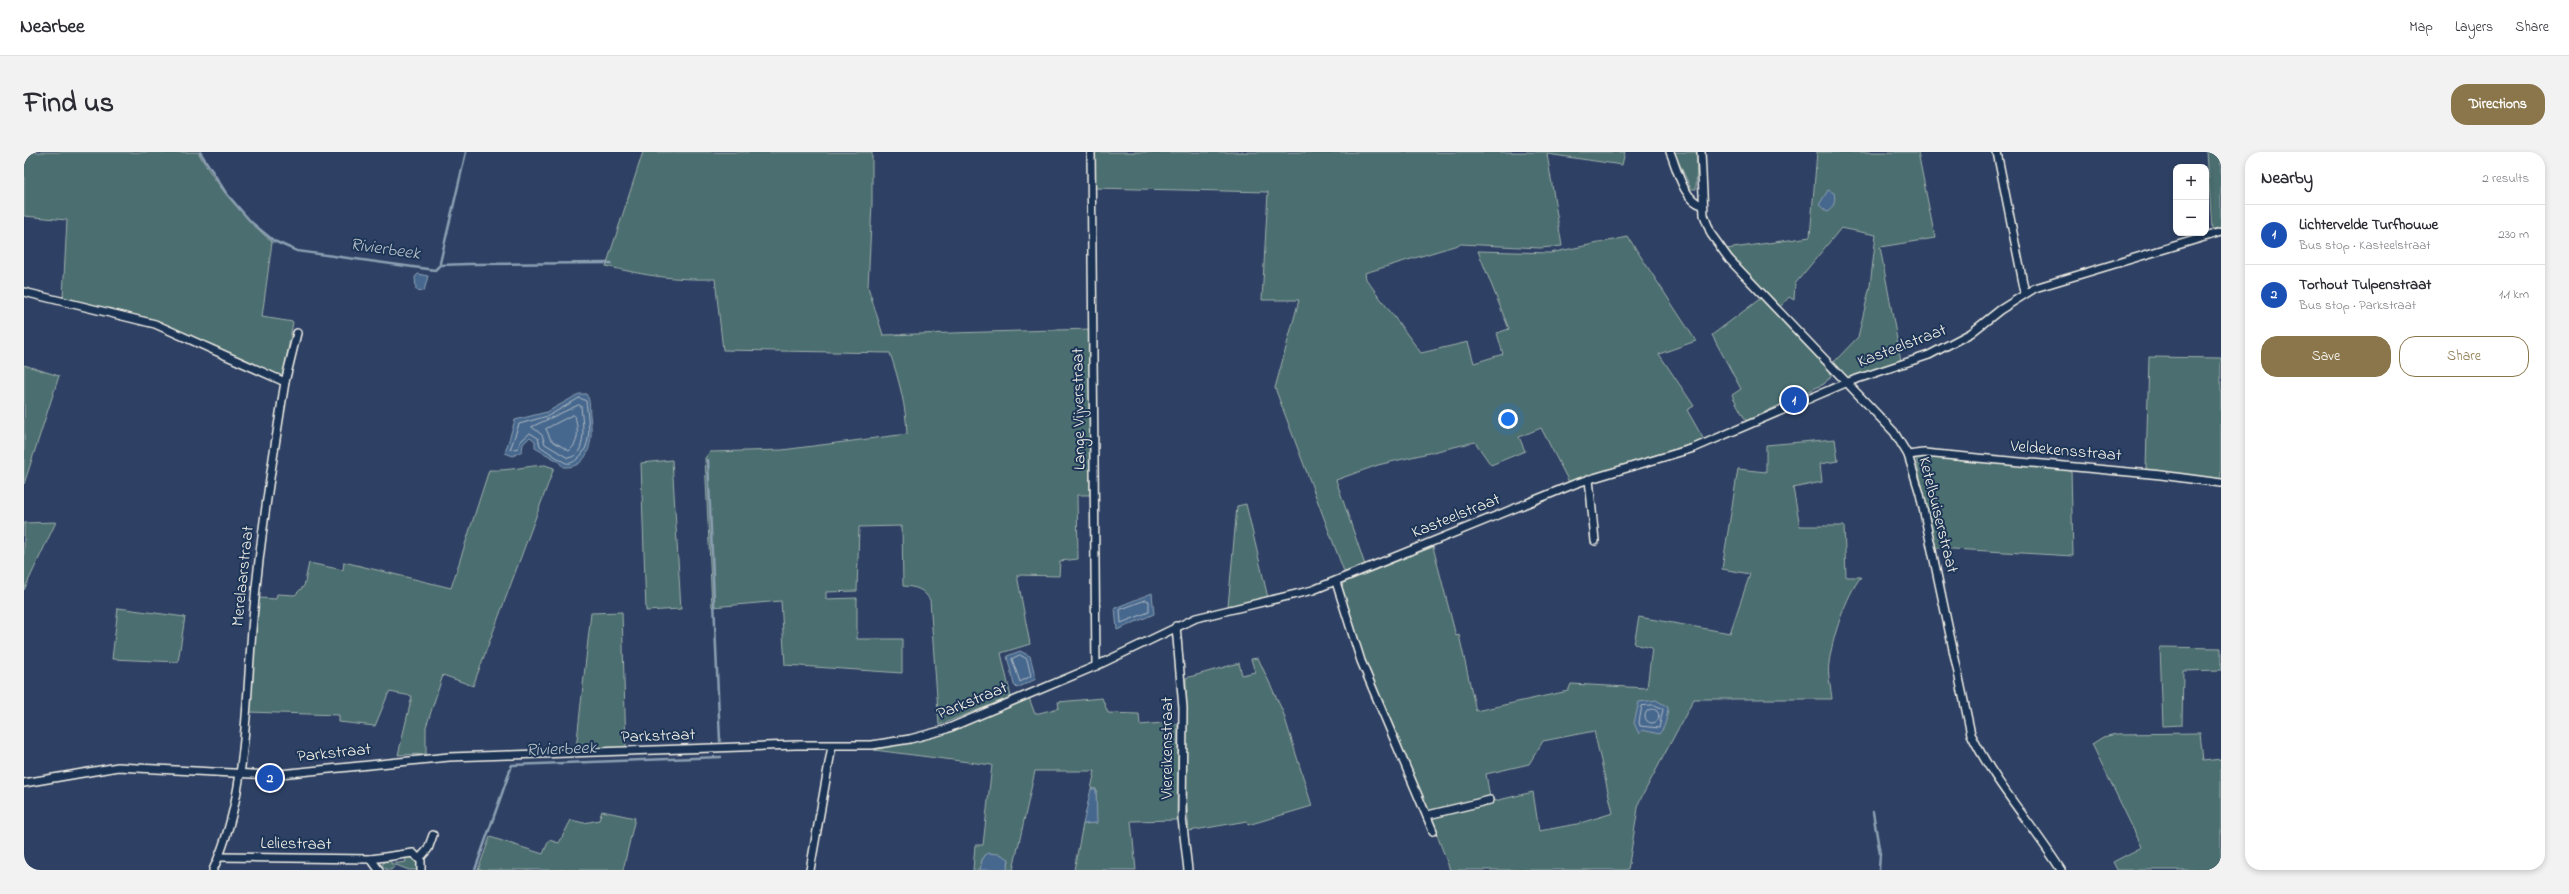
<!DOCTYPE html>
<html lang="en">
<head>
<meta charset="utf-8">
<style>
  body { margin:0; font-family:"Indie Flower",sans-serif; background:#f2f2f3; color:#2b2b33 }
  .controls { position:absolute; right:12px; top:12px; display:grid; overflow:hidden; border-radius:8px; box-shadow:0 2px 6px #0003 }
  .controls button { width:36px; height:36px; display:grid; place-items:center; padding:0; border:0; border-bottom:1px solid #e1e1e2; background:#fff; color:#2b2b33; font:20px sans-serif }
  .you { position:absolute; left:1484px; top:267px; width:14px; height:14px; margin:-10px; border:3px solid #fff; border-radius:50%; background:#1a73e8; box-shadow:0 0 0 6px #1a73e833 }
  .badge { display:grid; place-items:center; width:26px; height:26px; border-radius:50%; background:#8a764a; color:#fff; font-size:13px; font-weight:700 }
  .pin { position:absolute; translate:-50% -50%; border:2px solid #fff; box-shadow:0 1px 4px #0006 }
  .list { margin:0; padding:0; list-style:none }
  h2 { display:flex; justify-content:space-between; align-items:center; height:52px; margin:0; padding:0 16px; font-size:17px }
  h2 small { font-size:13px; font-weight:400; color:#7c7c81 }
  .list li { display:grid; grid-template-columns:26px 1fr auto; gap:12px; align-items:center; box-sizing:border-box; height:60px; padding:0 16px; border-top:1px solid #e1e1e2 }
  .list b { display:block; font-size:15px; white-space:nowrap }
  .list p { margin:0; font-size:13px; white-space:nowrap; color:#7c7c81 }
  .list em { font-size:13px; font-style:normal; color:#7c7c81 }
  .actions { display:flex; gap:8px; padding:12px 16px }
  .actions a { flex:1; padding:9px 0; border:1px solid #8a764a; border-radius:16px; text-align:center; font-size:14px; color:#8a764a }
  .actions .main { background:#8a764a; color:#fff }
  .map { position:relative; flex:none; width:2197px; height:718px; overflow:hidden; border-radius:16px }
  header { display:flex; align-items:center; gap:24px; box-sizing:border-box; height:56px; padding:0 20px; background:#fff; border-bottom:1px solid #e1e1e2 }
  header strong { font-size:19px }
  nav { display:flex; gap:22px; margin-inline-start:auto; font-size:14px }
  .intro { display:flex; align-items:center; justify-content:space-between; box-sizing:border-box; height:96px; padding:0 24px }
  h1 { margin:0; font-size:28px }
  .button { padding:10px 18px; border-radius:16px; background:#8a764a; color:#fff; font-size:14px; font-weight:700 }
  main { display:flex; gap:24px; padding:0 24px }
  aside { flex:1; background:#fff; border-radius:16px; box-shadow:0 2px 6px #0003 }
  .map>svg:first-child { display:block }
  .green { fill:#4b6e70; stroke:#a0b0ac }
  .water { fill:#47688e; stroke:#8c9fb2 }
  .lines { fill:none; stroke-linecap:round; stroke-linejoin:round }
  .shore { stroke:#afbac4; stroke-width:1 }
  .stream { stroke:#8c9fb2; stroke-width:2.5 }
  .street-casing { stroke:#f4f1e8; stroke-width:10 }
  .street { stroke:#1d3557; stroke-width:7 }
  .labels { text-anchor:middle; dominant-baseline:central; stroke-width:4; stroke-linejoin:round; paint-order:stroke }
  .street-label { font-size:17px; fill:#f4f1e8; stroke:#1d3557 }
  .water-label { font-size:18px; font-style:italic; fill:#b7c1c8; stroke:#1d3557 }
</style>
</head>
<body>
<header>
<strong>Nearbee</strong>
<nav><a>Map</a><a>Layers</a><a>Share</a></nav>
</header>
<div class="intro"><h1>Find us</h1><a class="button">Directions</a></div>
<main>
<div class="map">
<svg width="2197" height="718" viewBox="0 0 2197 718">
  <rect width="100%" height="100%" fill="#2e4164"/>
  <filter id="ink" filterUnits="userSpaceOnUse"><feTurbulence type="fractalNoise" baseFrequency=".025" numOctaves="2"/><feDisplacementMap in="SourceGraphic" scale="8" xChannelSelector="R" yChannelSelector="G"/><feConvolveMatrix kernelMatrix="1 2 1 2 8 2 1 2 1" color-interpolation-filters="sRGB"/></filter>
  <g filter="url(#ink)">
    <g class="green">
      <path d="M0,0H174C193,35 219,64 248,90L238,165L269,170L259,225L125,166L65,154L39,145L43,68L0,64Z"/>
      <path d="M619,0H848V51L844,135L859,183L1067,177L1066,343H1053L1054,407L1036,409L1035,424L993,423L1006,492L977,501L987,545L915,573L906,448C899,437 893,435 879,434L878,374L835,375L833,439L802,440V447L833,446V487H878V521L761,513L757,449L688,455L681,306L686,300L758,298L883,282C882,254 875,228 866,201L699,198L691,127C650,128 622,124 582,114Z"/>
      <path d="M1070,0H1601L1598,13L1523,2L1538,94L1516,96L1437,92L1341,121L1342,127L1397,201L1444,190L1450,211L1479,202L1473,181L1485,177L1454,99L1526,101L1604,85L1672,189L1635,202L1670,254L1663,258L1680,288L1545,330L1517,276L1495,285L1501,299L1467,313L1451,290L1354,313L1312,328L1341,413L1321,422L1251,236L1275,148H1238L1244,40L1070,36Z"/>
      <path d="M1650,0H1673L1672,37H1667Z"/>
      <path d="M1793,0H1894L1911,86L1856,95L1877,209L1825,227L1810,210L1834,185L1846,134L1852,83L1817,76L1771,132L1770,148L1765,145L1756,155L1702,97L1786,85Z"/>
      <path d="M2183,0H2197V76L2188,77Z"/>
      <path d="M1737,146L1799,211L1806,218L1807,224L1800,232L1722,269L1708,243L1717,237L1688,183Z"/>
      <path d="M2125,205L2197,206V327L2122,317Z"/>
      <path d="M0,213L35,224L0,332Z"/>
      <path d="M1811,287L1814,309L1796,312L1798,330L1769,336L1776,374H1820L1822,425H1837C1822,443 1808,487 1805,511C1803,522 1807,536 1808,547H1670L1615,650L1604,718H1426L1406,664L1509,640L1515,679L1553,672L1589,661L1570,579L1519,589L1505,612L1462,622L1466,646L1407,660L1403,656L1341,513L1318,436L1319,431L1409,395L1432,484L1435,483L1452,559L1544,539L1547,532L1623,536L1628,496L1610,492L1615,465L1706,481L1726,422L1698,417L1714,317L1742,320V293Z"/>
      <path d="M1898,305L2047,317L2049,404L1912,396L1892,307Z"/>
      <path d="M648,308L657,457L622,459L617,311Z"/>
      <path d="M521,313L530,316L449,534L419,523L402,575V602L374,603L388,544L365,540L351,574L315,570V563L224,560L235,446L252,447L253,442L271,443L280,434L285,411L319,418L320,410L427,436L465,318C485,319 502,314 521,313Z"/>
      <path d="M1222,352L1244,446L1204,455L1213,354Z"/>
      <path d="M32,370L0,438V371Z"/>
      <path d="M94,456L161,465L154,510L88,507Z"/>
      <path d="M598,460L602,595L552,597L567,461Z"/>
      <path d="M2136,495L2197,496V518L2159,519L2158,573L2139,574Z"/>
      <path d="M1234,506L1259,560L1288,654L1224,673L1223,669L1165,679L1162,643V526L1215,511L1218,523L1231,520L1227,507Z"/>
      <path d="M1005,546L1011,562L1035,556L1034,550L1078,546L1084,561L1115,562L1116,573L1149,570L1154,574L1153,668L1107,669L1112,718H1050L1059,672L1072,671V637H1067L1071,619H1011L989,718H983L985,708L963,701L958,708L956,718H949L951,693H959L968,613L850,598L930,579Z"/>
      <path d="M2176,581L2179,609L2197,607V718H2093L2089,710L2118,695L2068,592L2079,585L2092,582Z"/>
      <path d="M578,659L611,666L599,718H454L466,685L519,702L525,688L535,691L547,668L560,671L575,668Z"/>
      <path d="M381,704H387L395,708L393,718H385L372,713L367,718H363L358,714L361,706H367V712L382,710Z"/>
    </g>
    <g class="water">
      <path d="M1804,38L1810,41C1812,49 1810,56 1803,60L1795,53Z"/>
      <path d="M394,122L404,124L400,139L392,138L391,125Z"/>
      <path d="M555,242H562C567,249 565,255 566,263C569,284 568,317 539,315L534,309L511,296V289L506,285L499,292L498,299L489,304L481,301L491,268L523,260Z"/>
      <path d="M1128,441L1130,462L1093,478L1091,456Z"/>
      <path d="M996,499L1006,504L1012,527L993,536L990,533L983,504Z"/>
      <path d="M1632,548L1644,555C1643,564 1642,575 1635,582L1618,578L1615,582L1610,571L1615,550Z"/>
      <path d="M1067,637H1072L1073,671L1059,672Z"/>
      <path d="M963,701L976,702L985,707L983,718H956L958,708Z"/>
    </g>
    <g class="lines">
      <g class="shore">
        <path d="M556,246L562,249C564,267 570,294 553,307C550,310 546,312 542,311C539,310 520,297 516,294L514,286L506,281L497,289L494,296L486,298L495,272L524,264Z"/>
        <path d="M555,253L557,254C558,268 565,303 544,306L521,292L518,283L508,275Z"/>
        <path d="M549,263L551,264C554,276 556,290 545,299L527,288L522,277Z"/>
        <path d="M1122,448L1125,449V460L1097,471L1096,458Z"/>
        <path d="M996,503L1003,507L1007,524L996,530L988,507Z"/>
        <path d="M1631,553L1639,557L1635,576L1616,574L1615,570L1618,554Z"/>
        <circle cx="1628" cy="564" r="7"/>
      </g>
      <g class="stream">
        <path d="M176,0L202,41L227,70L250,89L273,99L411,118L416,113L444,112L587,111"/>
        <path d="M416,111L442,0"/>
        <path d="M684,308L696,589"/>
        <path d="M1849,660L1856,702L1855,718"/>
        <path d="M451,718L488,613L697,605"/>
      </g>
      <defs>
        <g id="street">
          <path d="M1067,0L1072,514"/>
          <path d="M1646,0C1653,16 1659,48 1678,53"/>
          <path d="M1677,0L1680,63L1687,82L1705,107L1870,280L1884,303L1896,342L1947,582C1970,630 2008,672 2037,718"/>
          <path d="M1973,0L2001,141"/>
          <path d="M0,140L131,172L261,230C249,305 237,380 230,456C221,541 226,639 189,718"/>
          <path d="M261,230L273,181"/>
          <path d="M1884,303L1900,301L2137,323L2197,331"/>
          <path d="M1565,327L1571,389"/>
          <path d="M1312,430L1337,509L1409,679"/>
          <path d="M1152,474L1159,556L1158,666L1164,718"/>
          <path d="M0,631L94,615L246,623L425,605L772,593H848L886,587L920,578L1072,514L1172,466L1289,438L1553,331L1670,296L1824,230L1905,203L1947,181L1976,158L2011,136L2197,80"/>
          <path d="M1404,663L1466,648"/>
          <path d="M195,705L347,707L389,701L397,709V718"/>
          <path d="M396,706L404,697L409,683"/>
          <path d="M347,707L355,718"/>
          <path d="M786,718L808,594"/>
        </g>
      </defs>
      <use href="#street" class="street-casing"/>
      <use href="#street" class="street"/>
    </g>
  </g>
  <g class="labels">
    <g class="street-label">
      <text transform="translate(1878 194) rotate(-21)">Kasteelstraat</text>
      <text transform="translate(1055 257) rotate(-91)">Lange Vijverstraat</text>
      <text transform="translate(2042 299) rotate(5)">Veldekensstraat</text>
      <text transform="translate(1914 363) rotate(76)">Ketelbuiserstraat</text>
      <text transform="translate(1432 364) rotate(-22)">Kasteelstraat</text>
      <text transform="translate(219 424) rotate(-84)">Merelaarstraat</text>
      <text transform="translate(948 549) rotate(-22)">Parkstraat</text>
      <text transform="translate(634 584) rotate(-2)">Parkstraat</text>
      <text transform="translate(1143 596) rotate(-90)">Viereikenstraat</text>
      <text transform="translate(310 601) rotate(-6)">Parkstraat</text>
      <text transform="translate(272 692) rotate(1)">Leliestraat</text>
    </g>
    <g class="water-label">
      <text transform="translate(361 98) rotate(8)">Rivierbeek</text>
      <text transform="translate(537 598) rotate(-2)">Rivierbeek</text>
    </g>
  </g>
</svg>
<div class="controls">
<button>+</button>
<button>−</button>
</div>
<div class="you"></div>
<div class="pin badge" style="left:1770px;top:248px;background:#1a4fb4">1</div>
<div class="pin badge" style="left:246px;top:626px;background:#1a4fb4">2</div>
</div>
<aside>
<h2>Nearby<small>2 results</small></h2>
<ul class="list">
<li><span class="badge" style="background:#1a4fb4">1</span><div><b>Lichtervelde Turfhouwe</b><p>Bus stop · Kasteelstraat</p></div><em>230 m</em></li>
<li><span class="badge" style="background:#1a4fb4">2</span><div><b>Torhout Tulpenstraat</b><p>Bus stop · Parkstraat</p></div><em>1.1 km</em></li>
</ul>
<div class="actions"><a class="main">Save</a><a>Share</a></div>
</aside>
</main>
</body>
</html>
